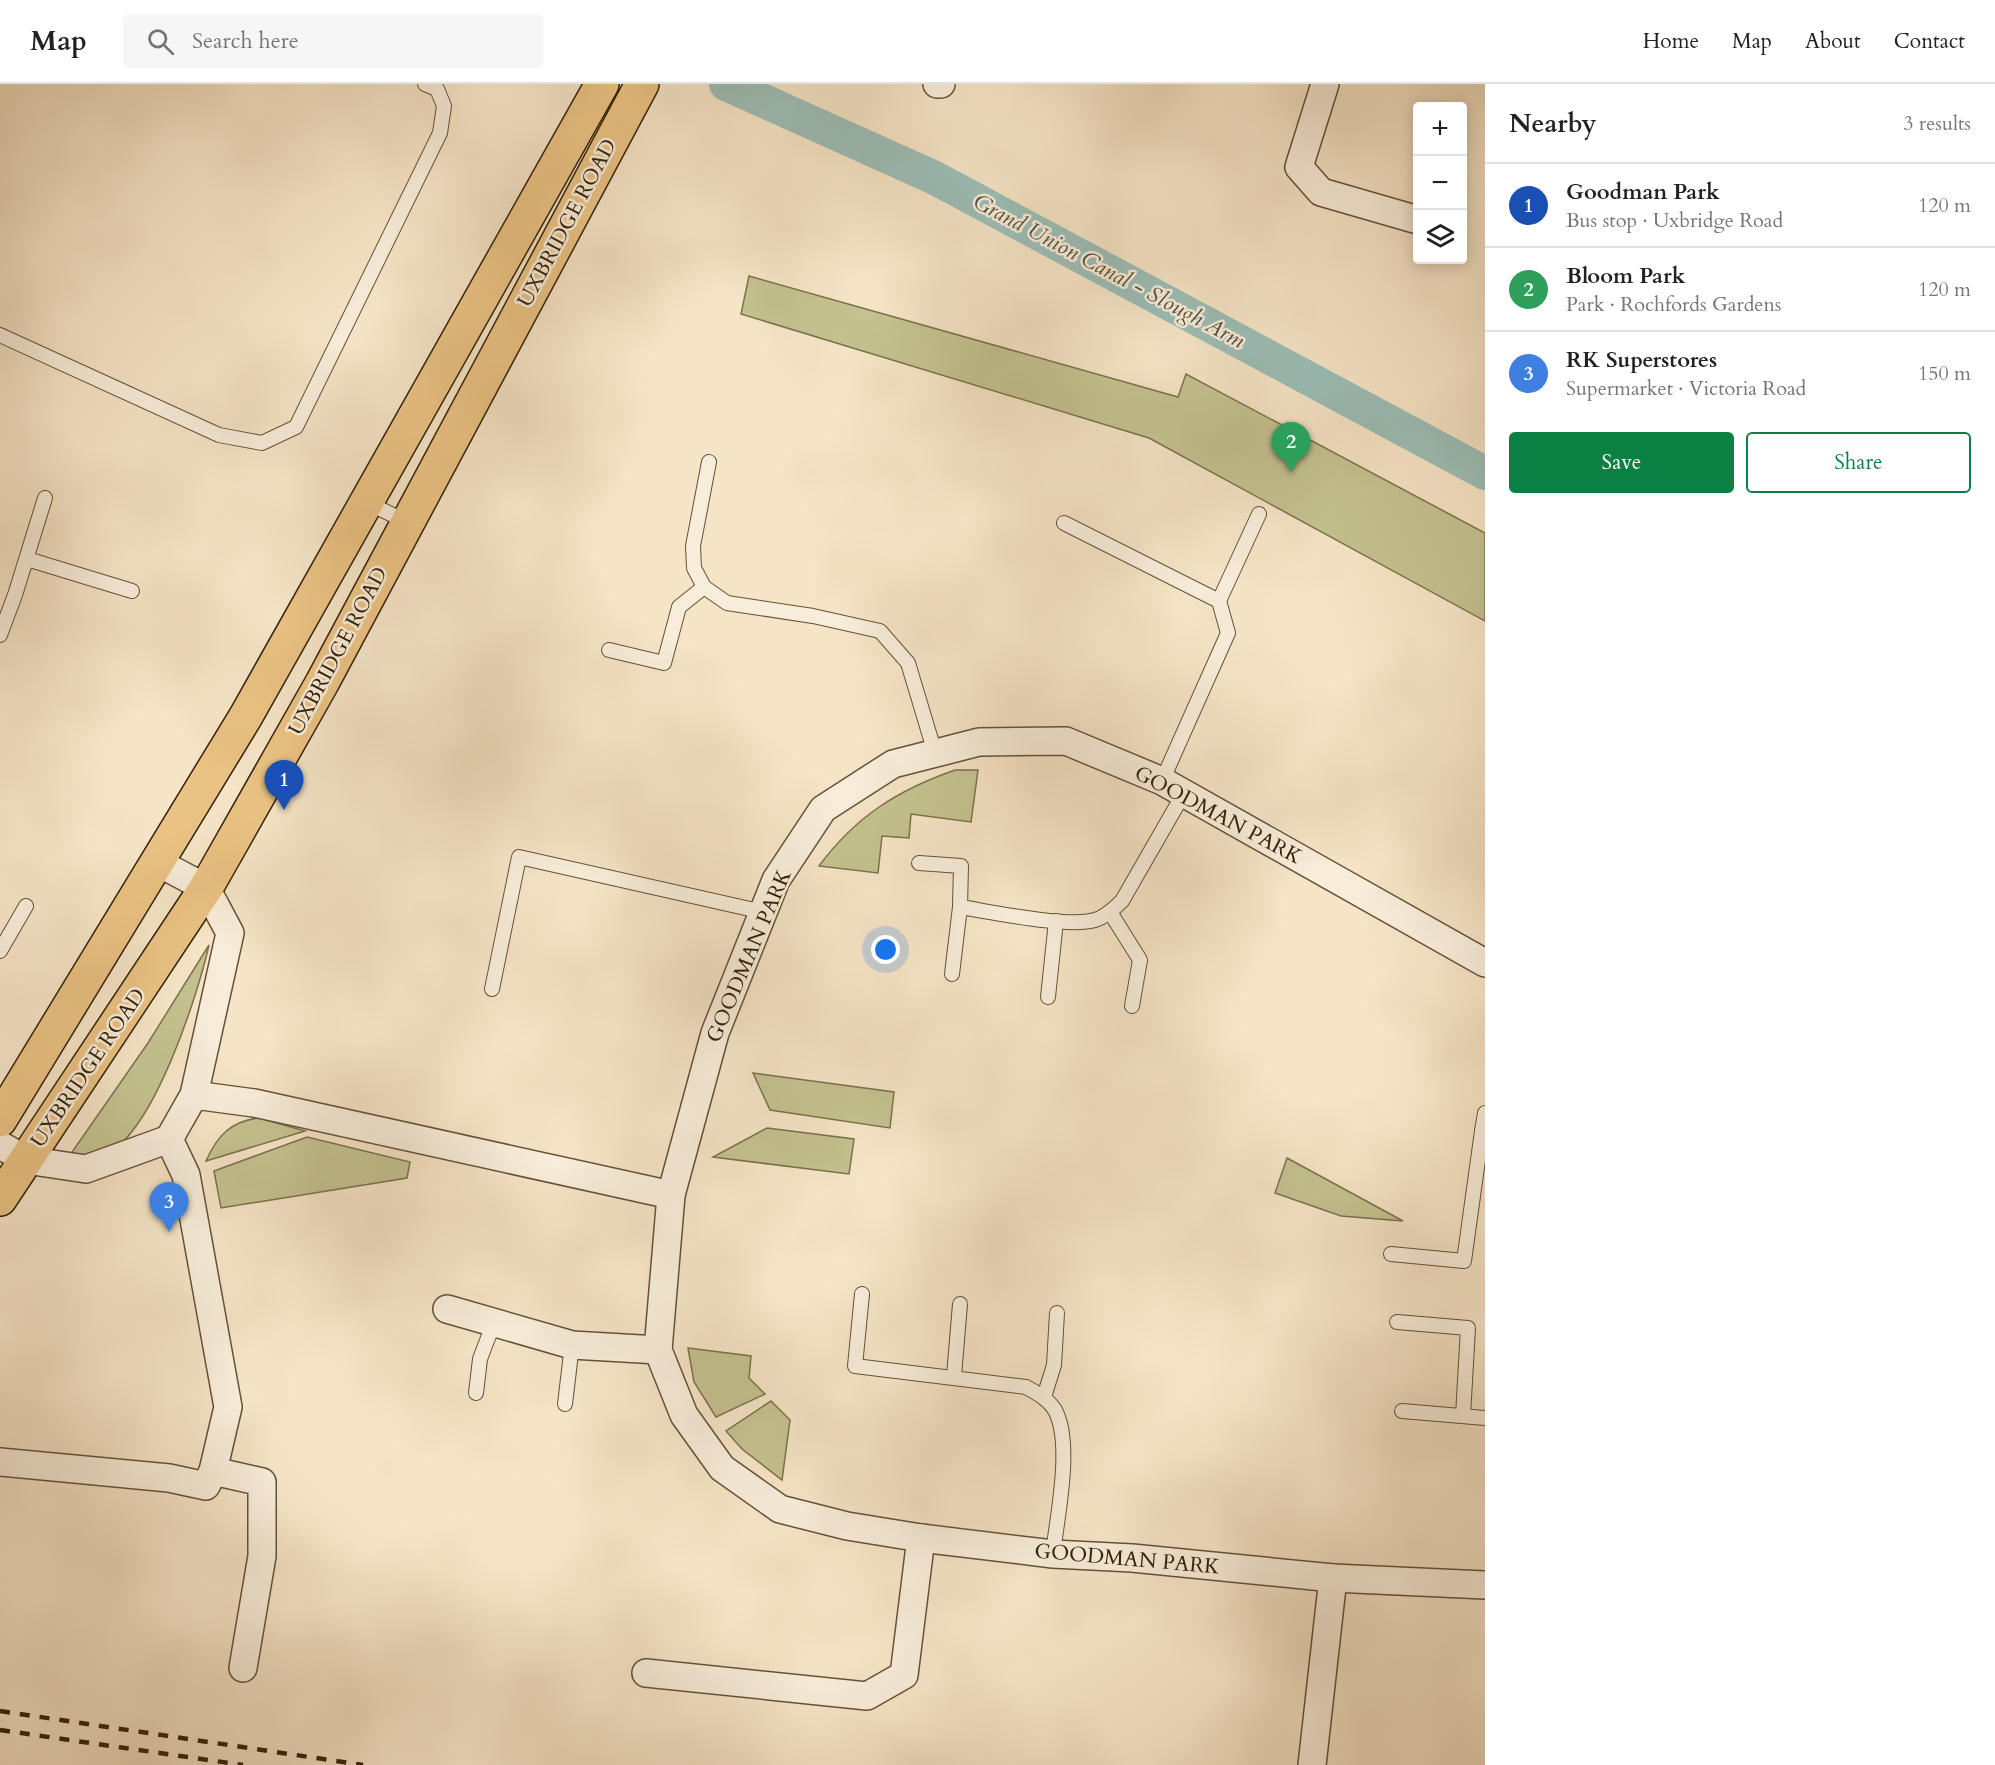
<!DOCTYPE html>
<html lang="en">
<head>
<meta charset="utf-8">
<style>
  body { margin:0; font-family:Cardo,serif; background:#f6f6f6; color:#202124 }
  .controls { position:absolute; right:18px; top:18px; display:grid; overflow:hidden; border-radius:6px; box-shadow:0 3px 15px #0003 }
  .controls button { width:54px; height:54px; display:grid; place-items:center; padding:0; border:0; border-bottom:2px solid #e0e0e0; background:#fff; color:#202124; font:30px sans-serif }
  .you { position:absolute; left:886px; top:866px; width:21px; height:21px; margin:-15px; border:4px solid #fff; border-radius:50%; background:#1a73e8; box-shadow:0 0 0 9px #1a73e833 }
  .badge { display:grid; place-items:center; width:39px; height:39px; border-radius:50%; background:#0b8043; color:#fff; font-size:20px; font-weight:700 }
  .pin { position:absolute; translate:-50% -50px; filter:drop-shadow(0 2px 3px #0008) }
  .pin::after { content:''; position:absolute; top:32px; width:21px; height:18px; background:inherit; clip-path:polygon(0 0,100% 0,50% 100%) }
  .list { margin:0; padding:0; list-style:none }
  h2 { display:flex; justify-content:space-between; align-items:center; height:78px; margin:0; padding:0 24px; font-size:26px }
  h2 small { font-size:20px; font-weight:400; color:#757577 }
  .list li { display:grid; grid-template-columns:39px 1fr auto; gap:18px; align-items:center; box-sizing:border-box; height:84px; padding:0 24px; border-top:2px solid #e0e0e0 }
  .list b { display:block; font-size:22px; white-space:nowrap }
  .list p { margin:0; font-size:20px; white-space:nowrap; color:#757577 }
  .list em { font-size:20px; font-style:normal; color:#757577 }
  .actions { display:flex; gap:12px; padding:18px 24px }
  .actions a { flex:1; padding:14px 0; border:2px solid #0b8043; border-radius:6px; text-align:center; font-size:21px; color:#0b8043 }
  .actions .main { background:#0b8043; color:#fff }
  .icon { flex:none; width:33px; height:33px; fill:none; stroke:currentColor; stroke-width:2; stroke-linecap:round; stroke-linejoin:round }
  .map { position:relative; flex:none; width:1485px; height:1681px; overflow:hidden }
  header { display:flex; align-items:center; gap:36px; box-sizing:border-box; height:84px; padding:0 30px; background:#fff; border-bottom:2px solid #e0e0e0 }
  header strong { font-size:28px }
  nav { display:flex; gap:33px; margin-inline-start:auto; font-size:21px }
  .search { width:420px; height:54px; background:#f6f6f6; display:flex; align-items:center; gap:15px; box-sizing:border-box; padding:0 21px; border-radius:6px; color:#757577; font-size:22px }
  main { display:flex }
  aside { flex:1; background:#fff }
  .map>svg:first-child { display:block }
  .green { fill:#c4c290; stroke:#7c714c; stroke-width:1.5 }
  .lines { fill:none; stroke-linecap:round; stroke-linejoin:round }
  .canal { stroke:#9cbeb6; stroke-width:34 }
  .service-casing { stroke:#645137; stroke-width:16 }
  .minor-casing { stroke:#645137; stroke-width:30 }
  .primary-casing { stroke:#332007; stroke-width:36 }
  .service { stroke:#f8edda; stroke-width:14 }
  .minor { stroke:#f8edda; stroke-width:27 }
  .primary { stroke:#eac283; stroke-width:33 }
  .rail { stroke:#332007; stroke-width:4.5; stroke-dasharray:10 10; stroke-linecap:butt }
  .labels { text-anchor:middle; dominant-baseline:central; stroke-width:5; stroke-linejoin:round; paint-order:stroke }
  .street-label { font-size:21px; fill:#332007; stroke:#f8edda }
  .water-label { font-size:22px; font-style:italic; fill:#524f3c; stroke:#f8edda }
</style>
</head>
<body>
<header>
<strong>Map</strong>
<div class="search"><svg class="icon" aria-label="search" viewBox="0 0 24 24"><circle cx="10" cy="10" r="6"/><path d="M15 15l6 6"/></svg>Search here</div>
<nav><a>Home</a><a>Map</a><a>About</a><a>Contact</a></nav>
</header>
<main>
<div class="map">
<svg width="1485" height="1681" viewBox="0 0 1485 1681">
  <rect width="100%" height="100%" fill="#f5e4c6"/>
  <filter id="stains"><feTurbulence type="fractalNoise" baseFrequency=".00333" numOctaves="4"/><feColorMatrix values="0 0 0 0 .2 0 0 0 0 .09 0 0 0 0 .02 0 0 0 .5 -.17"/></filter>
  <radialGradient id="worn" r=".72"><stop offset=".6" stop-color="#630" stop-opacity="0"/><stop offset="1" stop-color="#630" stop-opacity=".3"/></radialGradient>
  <g class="green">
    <path d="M749,192L1178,313L1186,290L1485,449V537L1149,354L741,230Z"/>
    <path d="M955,686H978L971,738L911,730L909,754L882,752L878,789L819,782C856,732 898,706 955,686Z"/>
    <path d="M209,861C198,910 154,1048 106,1070C97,1074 80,1071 70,1071L148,959Z"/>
    <path d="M753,989L894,1008L890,1044L770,1026Z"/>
    <path d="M259,1034L305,1047L206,1077C217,1052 231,1037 259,1034Z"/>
    <path d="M767,1044L854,1055L849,1090L713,1073Z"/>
    <path d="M307,1053L410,1078L407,1094L221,1124L214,1087Z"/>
    <path d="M1287,1074L1403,1137L1341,1132L1275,1109Z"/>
    <path d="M688,1264L751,1272L749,1294L765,1310L716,1333L694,1298Z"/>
    <path d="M771,1317L790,1336L782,1396L742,1365L726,1347Z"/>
  </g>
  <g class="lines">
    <path class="canal" d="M726,0L935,94L1485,389"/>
    <defs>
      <g id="service">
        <path d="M0,251L219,351L262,359L296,343L440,49L444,22L437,5L425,0"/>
        <path d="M709,378L693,462L694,484L704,503L727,519L813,532L880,547L908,579L935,669"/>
        <path d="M366,418L407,438"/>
        <path d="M1064,439L1219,517L1228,549L1162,697"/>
        <path d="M27,475L132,507"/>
        <path d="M1219,517L1259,430"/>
        <path d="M0,551L15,511L45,414"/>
        <path d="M609,566L664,579L679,523L704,503"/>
        <path d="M919,779L961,782L960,823L952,890"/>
        <path d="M960,823C992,828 1067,844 1095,836C1106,833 1114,824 1122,817L1184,709"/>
        <path d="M1110,828L1140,876L1132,922"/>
        <path d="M0,867L26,822"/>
        <path d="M492,905L519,773L763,828"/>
        <path d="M1048,913L1056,837"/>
        <path d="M1485,1029L1482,1047L1485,1051"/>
        <path d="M1391,1170L1464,1177L1482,1047"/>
        <path d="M862,1210L855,1282L1026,1303C1037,1309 1048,1315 1055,1326C1073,1360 1057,1432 1053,1470"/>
        <path d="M1397,1238L1468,1244L1463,1332"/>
        <path d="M954,1292L960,1220"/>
        <path d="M476,1309L480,1275L494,1238"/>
        <path d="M1044,1313L1054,1281L1057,1229"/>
        <path d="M565,1320L572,1261"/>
        <path d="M1402,1327L1485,1334"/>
      </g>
      <g id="minor">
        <path d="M937,0H941"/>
        <path d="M1325,0L1299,83L1321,108L1418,136"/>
        <path d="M194,1011L254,1019L671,1111L715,949L776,796L823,725L893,680L979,658L1066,657L1162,697L1485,879"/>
        <path d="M0,1061L26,1076L86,1085L169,1055L194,1011L230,849L206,804L157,778"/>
        <path d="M671,1111L658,1266L684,1331L722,1384L780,1425L847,1442L921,1454L1053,1470L1132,1474L1333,1494L1485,1501"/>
        <path d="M447,1225L572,1261L658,1266"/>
        <path d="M0,1378L169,1394L206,1402L213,1387L228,1323L186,1091L169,1055"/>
        <path d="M213,1387L262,1398V1472L243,1584"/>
        <path d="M646,1589L867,1612L904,1591L921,1454"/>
        <path d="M1312,1681L1333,1494"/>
      </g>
      <g id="primary">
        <path d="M0,1036L246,632L602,0"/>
        <path d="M0,1115L206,804L322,599L642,0"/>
      </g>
    </defs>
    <use href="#service" class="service-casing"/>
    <use href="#minor" class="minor-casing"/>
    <use href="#primary" class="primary-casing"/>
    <use href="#service" class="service"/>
    <use href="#minor" class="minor"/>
    <use href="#primary" class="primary"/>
    <g class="rail">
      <path d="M0,1627L363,1681"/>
      <path d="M0,1646L243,1681"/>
    </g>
  </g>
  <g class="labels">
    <g class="street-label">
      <text transform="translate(567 139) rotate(-62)">UXBRIDGE ROAD</text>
      <text transform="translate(338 567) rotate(-62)">UXBRIDGE ROAD</text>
      <text transform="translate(1218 731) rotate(28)">GOODMAN PARK</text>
      <text transform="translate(749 872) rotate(-67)">GOODMAN PARK</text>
      <text transform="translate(88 984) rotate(-56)">UXBRIDGE ROAD</text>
      <text transform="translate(1127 1475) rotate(5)">GOODMAN PARK</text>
    </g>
    <g class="water-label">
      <text transform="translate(1109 187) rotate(28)">Grand Union Canal - Slough Arm</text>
    </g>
  </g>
  <rect width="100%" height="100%" filter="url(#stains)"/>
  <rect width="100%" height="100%" fill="url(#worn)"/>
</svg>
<div class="controls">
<button>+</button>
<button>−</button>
<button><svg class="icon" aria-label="layers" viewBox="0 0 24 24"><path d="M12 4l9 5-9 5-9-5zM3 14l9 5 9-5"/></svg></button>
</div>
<div class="you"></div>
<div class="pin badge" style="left:284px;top:726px;background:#1a4fb4">1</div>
<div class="pin badge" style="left:1291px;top:388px;background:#2e9e5b">2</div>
<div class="pin badge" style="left:169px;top:1148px;background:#3f7fe0">3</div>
</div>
<aside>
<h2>Nearby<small>3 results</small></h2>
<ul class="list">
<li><span class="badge" style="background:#1a4fb4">1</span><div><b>Goodman Park</b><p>Bus stop · Uxbridge Road</p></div><em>120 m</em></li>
<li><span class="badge" style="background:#2e9e5b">2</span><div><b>Bloom Park</b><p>Park · Rochfords Gardens</p></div><em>120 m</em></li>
<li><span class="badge" style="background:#3f7fe0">3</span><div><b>RK Superstores</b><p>Supermarket · Victoria Road</p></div><em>150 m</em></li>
</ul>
<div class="actions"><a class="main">Save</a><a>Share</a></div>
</aside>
</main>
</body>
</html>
